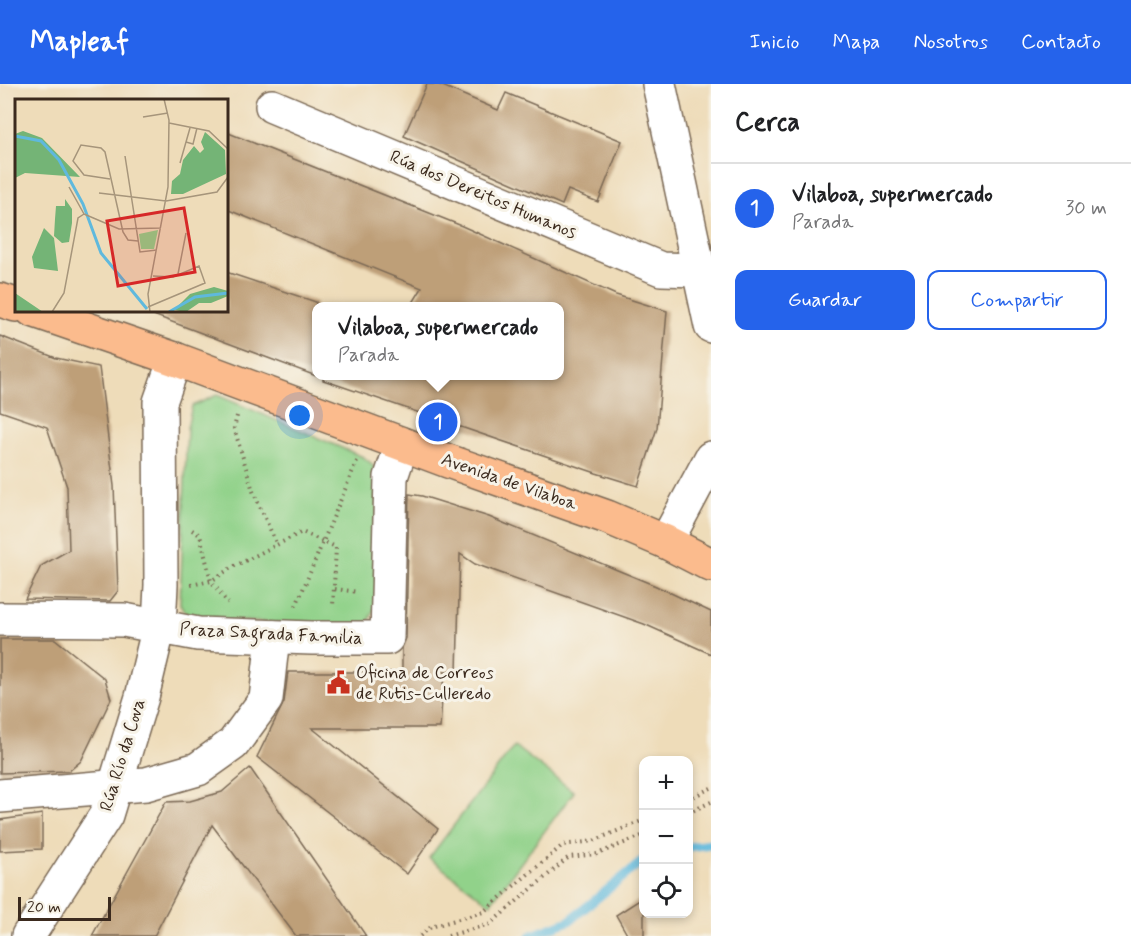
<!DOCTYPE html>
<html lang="es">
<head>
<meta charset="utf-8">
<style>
  body { margin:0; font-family:Mynerve,sans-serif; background:#f6f6f6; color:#202124 }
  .controls { position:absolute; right:18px; bottom:18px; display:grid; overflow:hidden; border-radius:12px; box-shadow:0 3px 9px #0003 }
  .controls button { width:54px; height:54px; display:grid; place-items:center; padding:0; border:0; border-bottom:2px solid #e0e0e0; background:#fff; color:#202124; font:30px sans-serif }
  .scale { position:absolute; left:18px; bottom:15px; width:93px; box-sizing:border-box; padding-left:6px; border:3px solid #3b2a1e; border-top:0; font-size:16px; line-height:21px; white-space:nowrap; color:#3b2a1e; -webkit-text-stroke:4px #f7f3e8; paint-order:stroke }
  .you { position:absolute; left:300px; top:332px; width:21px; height:21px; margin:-15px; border:4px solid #fff; border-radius:50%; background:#1a73e8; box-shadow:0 0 0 9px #1a73e833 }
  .badge { display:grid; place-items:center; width:39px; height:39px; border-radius:50%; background:#2563eb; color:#fff; font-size:20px; font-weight:700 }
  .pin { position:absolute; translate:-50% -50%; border:3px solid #fff; box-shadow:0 2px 6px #0006 }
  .popup { position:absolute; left:312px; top:218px; width:252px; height:78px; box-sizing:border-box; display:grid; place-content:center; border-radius:12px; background:#fff; filter:drop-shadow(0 2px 4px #0005); font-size:20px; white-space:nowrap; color:#757577 }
  .popup b { font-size:22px; color:#202124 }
  .popup::after { content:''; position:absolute; left:50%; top:100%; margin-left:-12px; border:12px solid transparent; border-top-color:#fff }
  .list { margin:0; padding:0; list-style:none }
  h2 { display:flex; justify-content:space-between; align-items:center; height:78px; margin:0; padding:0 24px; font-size:26px }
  h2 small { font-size:20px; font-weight:400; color:#757577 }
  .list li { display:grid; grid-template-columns:39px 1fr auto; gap:18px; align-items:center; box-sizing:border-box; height:90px; padding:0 24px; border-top:2px solid #e0e0e0 }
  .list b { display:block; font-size:22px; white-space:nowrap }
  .list p { margin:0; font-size:20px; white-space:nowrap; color:#757577 }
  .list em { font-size:20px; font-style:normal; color:#757577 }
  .actions { display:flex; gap:12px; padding:18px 24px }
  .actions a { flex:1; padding:14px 0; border:2px solid #2563eb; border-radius:12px; text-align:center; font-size:21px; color:#2563eb }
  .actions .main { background:#2563eb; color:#fff }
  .icon { flex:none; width:33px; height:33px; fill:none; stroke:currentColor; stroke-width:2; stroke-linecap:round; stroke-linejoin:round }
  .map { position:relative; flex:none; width:711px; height:852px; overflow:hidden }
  header { display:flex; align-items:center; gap:36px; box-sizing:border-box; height:84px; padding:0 30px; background:#2563eb; color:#fff }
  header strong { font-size:28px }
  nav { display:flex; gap:33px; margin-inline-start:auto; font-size:21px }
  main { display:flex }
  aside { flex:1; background:#fff }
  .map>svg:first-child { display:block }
  .green { fill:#91d28a; stroke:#667e54; stroke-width:1.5 }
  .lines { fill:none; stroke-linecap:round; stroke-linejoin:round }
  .stream { stroke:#5fb9dd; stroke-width:9 }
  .building { fill:#be9f78 }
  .minor-casing { stroke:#7a6854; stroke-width:36 }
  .highway-casing { stroke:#7a6854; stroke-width:36 }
  .path { stroke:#7a6854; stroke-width:4; stroke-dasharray:1.5 4.5; stroke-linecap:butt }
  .minor { stroke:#fff; stroke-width:33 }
  .highway { stroke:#fbbb8d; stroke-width:33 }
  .labels { text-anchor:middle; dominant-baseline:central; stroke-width:6; stroke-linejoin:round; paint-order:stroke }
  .street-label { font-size:18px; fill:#3b2a1e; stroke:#f7f3e8 }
  .poi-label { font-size:18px; fill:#3b2a1e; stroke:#f7f3e8; text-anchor:start }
  .inset-river { fill:none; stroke:#5fb9dd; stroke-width:3 }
  .inset-road { fill:none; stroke:#a6957b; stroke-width:1.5 }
  .view { fill:#d62828; fill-opacity:0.15; stroke:#d62828; stroke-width:3 }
  .inset-edge { fill:none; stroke:#3b2a1e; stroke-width:3 }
</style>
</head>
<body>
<header>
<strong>Mapleaf</strong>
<nav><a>Inicio</a><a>Mapa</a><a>Nosotros</a><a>Contacto</a></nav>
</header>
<main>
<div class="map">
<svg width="711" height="852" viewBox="0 0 711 852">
  <rect width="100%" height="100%" fill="#f7f3e8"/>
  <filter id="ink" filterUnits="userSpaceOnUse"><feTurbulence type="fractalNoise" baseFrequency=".0167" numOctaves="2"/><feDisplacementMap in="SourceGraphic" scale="12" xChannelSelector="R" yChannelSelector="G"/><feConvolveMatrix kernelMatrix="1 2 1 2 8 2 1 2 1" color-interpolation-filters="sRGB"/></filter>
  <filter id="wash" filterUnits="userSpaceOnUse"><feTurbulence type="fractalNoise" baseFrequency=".008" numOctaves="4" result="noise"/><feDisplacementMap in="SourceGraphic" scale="24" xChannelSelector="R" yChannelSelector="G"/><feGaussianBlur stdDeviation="1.35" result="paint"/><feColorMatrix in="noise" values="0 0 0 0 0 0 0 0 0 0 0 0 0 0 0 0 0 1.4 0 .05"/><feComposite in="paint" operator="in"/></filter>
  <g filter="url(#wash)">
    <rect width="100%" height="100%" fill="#eedcb9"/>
    <g class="green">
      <path d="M217,311L363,373L372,380L378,393L376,521L370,535L363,544L189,534L180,520L187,344L192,322Z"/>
      <path d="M514,662L574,708L490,820L429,774Z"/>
    </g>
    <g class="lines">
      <g class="stream">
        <path d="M688,763L711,760"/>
        <path d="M530,852L569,837L644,776"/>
      </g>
    </g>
    <g id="blocks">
      <g class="building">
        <path d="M427,0H438L498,26L506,9L622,57L598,118L568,106L562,121L404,52Z"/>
        <path d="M226,48L462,142L616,211L667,227L657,344L638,402L596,389L323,296V291H560V222H411L422,204L226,125Z"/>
        <path d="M226,188L316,218V292L148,229V226H226Z"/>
        <path d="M0,252L56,274L99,283L114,402L117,481L118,507L110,517L25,515L41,482L69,466L67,403L47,343L0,327Z"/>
        <path d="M409,410L422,412L489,433L656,502L711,528V570L644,540L475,480L460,470L457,588H444L440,644H312L438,745L407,790L257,673L284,618L288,588H402V564L406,554Z"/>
        <path d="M0,555H55L105,595L111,615L81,677L69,687L0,689Z"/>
        <path d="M250,684L366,852H296L212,741L154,852H92L166,718L190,717L222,708Z"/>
        <path d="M42,730V765L0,767V736Z"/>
        <path d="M644,813V852H628L616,831Z"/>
      </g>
    </g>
  </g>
  <g filter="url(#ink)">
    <use href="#blocks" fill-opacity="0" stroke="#7a6854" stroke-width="1.5"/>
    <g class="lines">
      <defs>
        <g id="minor">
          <path d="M659,0L711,242"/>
          <path d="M272,22L661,185L698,186"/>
          <path d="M666,458L711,374"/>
          <path d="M0,535L124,536L198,550L312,554H387L391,393L402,360"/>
          <path d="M0,712L146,700L198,685L233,660L266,615L273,553"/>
          <path d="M28,852L106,731L142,613L159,542L161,501L160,318L175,275"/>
        </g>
        <g id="highway">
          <path d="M0,216L16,221"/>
          <path d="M32,226L175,275L448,377L607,433L666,458L711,481"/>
        </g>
      </defs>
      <use href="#minor" class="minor-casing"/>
      <use href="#highway" class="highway-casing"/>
      <g class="path">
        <path d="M237,332L234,344L253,407L277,461"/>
        <path d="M192,446L200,451L211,497L228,519"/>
        <path d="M191,501L211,497L231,484L302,448L336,463L333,522"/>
        <path d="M335,505L358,508"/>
        <path d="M296,522L357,377"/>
        <path d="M688,715L711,704"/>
        <path d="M688,729L711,718"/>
        <path d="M420,852L431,843L483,828L563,761L593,757L644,736"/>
        <path d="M448,852L490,840L569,773L597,770L644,751"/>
      </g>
      <use href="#minor" class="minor"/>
      <use href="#highway" class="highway"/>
    </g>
  </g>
  <defs>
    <symbol id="civic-bare" viewBox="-9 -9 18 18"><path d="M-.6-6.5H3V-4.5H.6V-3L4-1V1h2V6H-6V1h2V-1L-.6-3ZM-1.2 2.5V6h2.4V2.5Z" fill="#c8321e" stroke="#f7f3e8" stroke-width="2.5" paint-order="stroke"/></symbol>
  </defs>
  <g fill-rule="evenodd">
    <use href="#civic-bare" x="322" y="582" width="33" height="33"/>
  </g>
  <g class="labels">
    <g class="street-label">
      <text transform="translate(483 111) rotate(23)">Rúa dos Dereitos Humanos</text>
      <text transform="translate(509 398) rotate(19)">Avenida de Vilaboa</text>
      <text transform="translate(271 550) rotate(3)">Praza Sagrada Familia</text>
      <text transform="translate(123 671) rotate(-73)">Rúa Río da Cova</text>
    </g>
    <g class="poi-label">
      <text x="356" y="589">Oficina de Correos<tspan x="356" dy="21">de Rutis-Culleredo</tspan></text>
    </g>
  </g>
  <g transform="translate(15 15)">
    <rect width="213" height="213" fill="#eedcb9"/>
    <path d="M143,131L139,150H126L124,135Z" fill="#91d28a"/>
    <path d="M8,32L27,39L65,78L10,74L0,79V35ZM190,33L210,51L211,75L168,95H156L157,82L165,75L168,61L179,47L185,54L189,50L186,43ZM50,100L57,110V124L54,143L47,144L39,137L40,120L41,107H50ZM29,129L39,139L43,172L19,169L17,158ZM199,188L213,192V197L196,204H184L171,213L159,211L175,195ZM0,194L28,213H0Z" fill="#74b476"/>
    <path class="inset-river" d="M0,37L26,42L44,61L68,105L86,154L132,210M154,213L180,198L213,194"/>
    <path class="inset-road" d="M128,18L153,14M154,24L194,32L213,50M175,29L171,43L178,45L182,29M110,57L125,153L142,151M165,64L171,43M95,80L69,76L58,62L66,46L86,49L90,53L108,133L113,141L123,142M54,88L69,115M84,94L151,102L202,93L213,78M69,115L104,130L146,129M163,175L171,134M133,208L190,184L184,167L158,178L138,177M37,213L49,194L63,119L69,115M135,213L133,195L153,88L154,21L149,0"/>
    <path class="view" d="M169,109L180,173L103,187L92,122Z"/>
    <rect width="213" height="213" class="inset-edge"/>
  </g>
</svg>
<div class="controls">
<button>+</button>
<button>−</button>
<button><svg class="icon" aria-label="locate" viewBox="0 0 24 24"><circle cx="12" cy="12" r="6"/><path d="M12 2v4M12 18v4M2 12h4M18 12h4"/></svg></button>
</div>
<div class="scale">20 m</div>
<div class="you"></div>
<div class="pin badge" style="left:438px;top:338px">1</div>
<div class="popup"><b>Vilaboa, supermercado</b>Parada</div>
</div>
<aside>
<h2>Cerca<small></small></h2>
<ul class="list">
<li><span class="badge">1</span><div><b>Vilaboa, supermercado</b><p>Parada</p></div><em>30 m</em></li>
</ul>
<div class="actions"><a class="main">Guardar</a><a>Compartir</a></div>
</aside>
</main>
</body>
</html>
